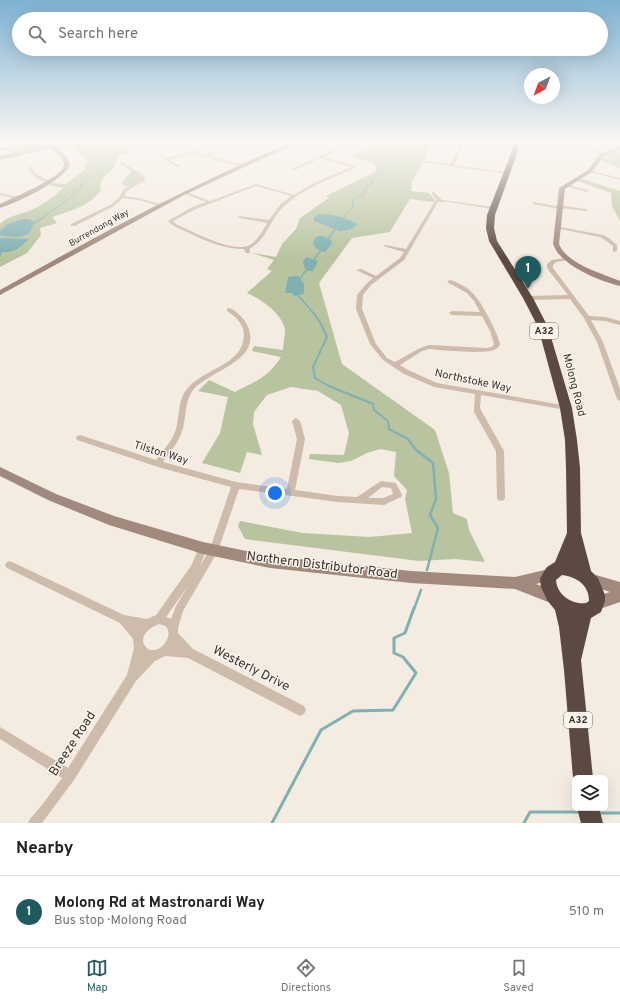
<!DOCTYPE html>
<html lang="en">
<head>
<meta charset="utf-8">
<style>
  body { margin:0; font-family:Overpass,sans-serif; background:#f6f6f6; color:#222 }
  .controls { position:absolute; right:12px; bottom:12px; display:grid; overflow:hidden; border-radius:6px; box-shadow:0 4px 16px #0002 }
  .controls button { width:36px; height:36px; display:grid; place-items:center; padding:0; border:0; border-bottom:1px solid #e0e0e0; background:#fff; color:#222; font:20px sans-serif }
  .compass { position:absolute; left:524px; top:68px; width:36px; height:36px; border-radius:50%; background:#fff; box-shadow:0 4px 16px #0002; rotate:221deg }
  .you { position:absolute; left:275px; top:493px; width:14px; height:14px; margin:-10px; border:3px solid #fff; border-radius:50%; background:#1a73e8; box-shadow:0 0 0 6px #1a73e833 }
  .badge { display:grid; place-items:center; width:26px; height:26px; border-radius:50%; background:#1f5a5e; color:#fff; font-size:13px; font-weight:700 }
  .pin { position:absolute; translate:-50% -33px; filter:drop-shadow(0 1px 2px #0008) }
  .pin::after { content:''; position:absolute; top:21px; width:14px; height:12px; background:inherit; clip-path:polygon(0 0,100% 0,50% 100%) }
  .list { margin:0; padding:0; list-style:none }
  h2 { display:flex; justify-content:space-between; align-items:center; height:52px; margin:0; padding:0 16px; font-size:17px }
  h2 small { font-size:13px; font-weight:400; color:#767676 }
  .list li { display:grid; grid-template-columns:26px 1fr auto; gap:12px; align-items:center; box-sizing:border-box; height:72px; padding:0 16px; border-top:1px solid #e0e0e0 }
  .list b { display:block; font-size:15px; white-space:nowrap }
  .list p { margin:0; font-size:13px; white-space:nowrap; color:#767676 }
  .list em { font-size:13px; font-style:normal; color:#767676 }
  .icon { flex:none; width:22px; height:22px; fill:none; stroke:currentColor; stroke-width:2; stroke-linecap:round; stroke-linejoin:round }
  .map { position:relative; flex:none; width:620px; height:823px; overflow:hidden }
  .search { position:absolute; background:#fff; box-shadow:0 4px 16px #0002; left:12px; right:12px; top:12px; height:44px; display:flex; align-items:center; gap:10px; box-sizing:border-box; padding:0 14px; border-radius:22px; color:#767676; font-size:15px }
  .sheet { height:124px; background:#fff }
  nav { display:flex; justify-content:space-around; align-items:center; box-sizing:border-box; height:56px; border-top:1px solid #e0e0e0; background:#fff; font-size:11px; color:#767676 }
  nav a { display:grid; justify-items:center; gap:2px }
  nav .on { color:#1f5a5e }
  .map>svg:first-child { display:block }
  .green { fill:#b8c4a0 }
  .water { fill:#7fb0b2 }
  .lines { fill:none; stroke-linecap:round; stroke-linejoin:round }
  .stream-far4 { stroke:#7fb0b2; stroke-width:1 }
  .stream-far3 { stroke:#7fb0b2; stroke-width:1.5 }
  .stream-far2 { stroke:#7fb0b2; stroke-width:2 }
  .stream-far1 { stroke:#7fb0b2; stroke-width:2.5 }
  .stream { stroke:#7fb0b2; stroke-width:3 }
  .street { fill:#cdbbac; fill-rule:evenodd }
  .secondary { fill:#a18a7d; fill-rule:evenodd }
  .highway { fill:#5c4a42; fill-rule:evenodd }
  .labels { text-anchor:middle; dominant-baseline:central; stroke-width:3; stroke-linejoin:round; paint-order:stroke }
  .far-street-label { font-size:9px; fill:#3b302b; stroke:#fbf5ee }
  .shield { fill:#fbf5ee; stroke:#756b66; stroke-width:1 }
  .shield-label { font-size:10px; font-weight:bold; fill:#3b302b }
  .street-label { font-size:11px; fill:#3b302b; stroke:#fbf5ee }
  .near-street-label { font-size:13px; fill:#3b302b; stroke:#fbf5ee }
</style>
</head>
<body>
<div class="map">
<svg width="620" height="823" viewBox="0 0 620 823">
  <rect width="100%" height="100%" fill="#f4ebe1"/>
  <g class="green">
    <path d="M38,143H120L132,152L118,156C117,159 116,163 115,165C110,174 97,179 101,190C90,206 70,211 52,217L57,223L40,228L41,235L27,253L0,267V224C7,216 19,215 29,211C41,206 54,197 63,188L48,185L53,183L66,184L85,169L87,160L70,145L52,146L12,154L8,150L0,151V148Z"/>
    <path d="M382,143H433L412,182L411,191L429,193L435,200L433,202L410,199L390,232L352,238L319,283L342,364L435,430L449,473L453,513L467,519L469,530L485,562L455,559L419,561L245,539L238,526L240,521L303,533L370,537L412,533L405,499L407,490L394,476L396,452L380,449L367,453L351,461L338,463L309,459L310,454L344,455L349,433L341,405L318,391L291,387L267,395L254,412L253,424L262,455L247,452L240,473L202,463L220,433L228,397L198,391L209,380L235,392C254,382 269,377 281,357L252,351L254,346L283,350C283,344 285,336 285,330C283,314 261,299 247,293L272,271L267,269L274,260L252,253L276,257L282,244L296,229L300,218L329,198L326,196L375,172L376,167L373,163L350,156Z"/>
    <path d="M620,149V168L599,160Z"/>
    <path d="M133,169L141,175L143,180L129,187L123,185L122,182Z"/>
    <path d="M582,179L620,191V221L612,206L611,193L577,181Z"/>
  </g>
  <g class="water">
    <path d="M319,214C333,214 345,217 357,224L352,229L340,231L314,221V217Z"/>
    <path d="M22,219H28L33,221C33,240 14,238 0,235V232L6,225Z"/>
    <path d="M317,236H323L331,240L332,244L325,252C318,250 315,249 313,242Z"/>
    <path d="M0,238H3L29,239C18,249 15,253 0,252Z"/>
    <path d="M306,257L318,261L313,271H308L305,269L303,262Z"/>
    <path d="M298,276L304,284V294L294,296L292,293H285L288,277Z"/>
  </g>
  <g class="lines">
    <g class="stream-far4">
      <path d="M0,149L46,144"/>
      <path d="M343,218L353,207L352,202L358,195L363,196L366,187L373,183L370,181L382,173L383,165L387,160L384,157L388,143"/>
      <path d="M41,219L75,194L74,192L80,189L82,184L104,168L93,160L78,143"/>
    </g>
    <g class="stream-far3">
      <path d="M32,224L43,218"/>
      <path d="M328,239L336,228"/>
      <path d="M0,248H2L0,256"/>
      <path d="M313,261L321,250"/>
      <path d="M299,280L307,269"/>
      <path d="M296,293L316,316"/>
    </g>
    <path class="stream-far2" d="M315,315L321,324L327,337L313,367L315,378L329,386L373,404L374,410L388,421L389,429L408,439L411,443"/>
    <g class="stream-far1">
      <path d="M410,442L416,450L433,463L436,499L430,515L438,528L427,570"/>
      <path d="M414,609L421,590"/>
    </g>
    <g class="stream">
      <path d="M599,813H620"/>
      <path d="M272,823L321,730L353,711L393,710L416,673L403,657L394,653V638L405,633L414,608"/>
      <path d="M524,823L530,812H581"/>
    </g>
    <g class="street">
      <path d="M175,143H180L205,155L228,143H233L209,156L242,165L239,166L204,157L194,153L170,160L180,166L177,167L158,155L161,154L167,158L191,151Z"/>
      <path d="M348,143H353L324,157L355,166V168C331,179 304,188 284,206C270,219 267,240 249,249L250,252V253H246L244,249C224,249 205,241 187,232C180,229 173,227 168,221L192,207L206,202L183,193V191H184L210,201L256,184L294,195L314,183L351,167L321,158L295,170H293V168ZM256,186L291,196L280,205L269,220L238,216V217L240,218L267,223C263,231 258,240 250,245C233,254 192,231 176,224L173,221L196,209Z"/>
      <path d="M457,143H461L463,146L454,165L509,173L507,174L421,162L423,161L450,164L459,146Z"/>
      <path d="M566,143H572L607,154L604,155Z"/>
      <path d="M120,162H122L142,174L145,177L144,181L127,191L124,196L138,198L160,204V206L138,200L123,198L114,206L75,226H71V224L112,204L120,196L124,189L141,179L140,176L120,164Z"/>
      <path d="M28,166H30L36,174L50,181V183C41,182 29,175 28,166Z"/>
      <path d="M589,170L620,178V180L589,172Z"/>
      <path d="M565,184L588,190L589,191L587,192L564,186V184Z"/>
      <path d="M432,192H434L442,200L493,207L495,208L493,209L448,202H438L404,260L371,285L363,295L362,309L376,344L387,358L395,362L418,349L429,345L486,348L492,347L494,344L490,331L482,316L452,315L449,313L452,311L480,312L474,301L467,293L447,282L450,280C472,287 479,299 489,318C493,327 498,335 500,344C499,346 498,348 496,349C488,355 441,350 429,349L422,351L400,365L408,370L437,383L568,406L569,408L566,410L481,395L480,408L482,412L504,451L505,498L504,500L501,501L498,500L497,498L496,451L474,412V408L475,394L434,387L404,374L383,360L370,344L356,309L357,295L367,283L373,278L356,270L361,269L376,276L400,258L404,252L383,246L385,245L406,249L435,201L437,200L432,194Z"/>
      <path d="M0,193L18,197L19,198L17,199L0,195Z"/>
      <path d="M533,202L557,206L559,205L586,209L588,210L586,211L561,208L559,209L533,204Z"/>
      <path d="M555,226L603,235L609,238L617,245V251L613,252V246L605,240L600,237L555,228Z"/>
      <path d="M566,258H568V260L556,262L553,265V268L589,316L605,317L620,321V325L605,321L591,320L603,342L620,389V401L617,399L597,342L584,318L570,299L528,300L525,298L528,296L568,295L547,268V264L552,260Z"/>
      <path d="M229,308C237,311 245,319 248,327C263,363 204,371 191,393C185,403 186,417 183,428C180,441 170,452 163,462L236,482L287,489L297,439L292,421L296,418L300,421L305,439L295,490L338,496L357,497L381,481L396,483L402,495L401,497L384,505L338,502L239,489L218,551L183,611L178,628V633L193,649L304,706L306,710L304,714L300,716L296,714L188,658L165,656L155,661L136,681L74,780L42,823H28L30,819L42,805L62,778L0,739V727L68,768L127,675L134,648L133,639L120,623L7,568L5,565L7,562L10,561L124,615L147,619L156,615L191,566L200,545L203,544L206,545L207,548L200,566L210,549L231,487L158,467L77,440L76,438L77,436L80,435L156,460C162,451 171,443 175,432C180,419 177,401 187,389C202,369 244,365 244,335C244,324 236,317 227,311V309ZM382,487L391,488L393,494L383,498H368ZM188,586L176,606L171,619L166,617ZM159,624C161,625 163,625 165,626C174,633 164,648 156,650C154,650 152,650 150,650C135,641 147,628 159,624Z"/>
    </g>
    <g class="secondary">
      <path d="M50,143H54L67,158L70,165C62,182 18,202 0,208V204C12,198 62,178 64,165C65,159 55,152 52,148L0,160V156L50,145Z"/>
      <path d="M290,143H297L184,195L0,295V290C95,237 190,185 290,143Z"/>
      <path d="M620,146V149L603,157L592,172L565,189L559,244C567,264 601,273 620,281V286C599,281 560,265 553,244L559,188L588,170L599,155Z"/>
      <path d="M0,467L56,494L114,516L203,542L270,556L411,571L515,577L549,569L554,571L556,575L554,579L536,584L558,592L560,597L558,602L553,604L515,589L411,583L270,568L203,554L109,525L48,500L0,476Z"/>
      <path d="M589,573L620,582V602L597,610L592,608L590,603L592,598L610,592L584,583L582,579L584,575Z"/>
    </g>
    <g class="highway">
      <path d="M512,143H518V151L495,215L494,228L497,241L533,298L548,327L572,408L577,440L580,468L581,533L591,571L598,578L605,595V601L601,612L591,618L581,660L593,778H575V783L573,778L564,670L559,627L555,610L547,600L541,587L540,579L543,573L547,567L555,562L567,533L566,468L565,440L560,408L538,327L523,298L489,241L486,228L487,215L512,151ZM562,575C577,577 589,585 589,601L586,603C572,605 557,595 556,580Z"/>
      <path d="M577,808H599L603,823H581Z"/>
    </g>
  </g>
  <linearGradient id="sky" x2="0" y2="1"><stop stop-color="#7eb2d2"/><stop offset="0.55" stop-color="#faf6f2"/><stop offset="1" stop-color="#faf6f2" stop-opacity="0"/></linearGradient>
  <rect width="620" height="258" fill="url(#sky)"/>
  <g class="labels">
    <g class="far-street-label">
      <text transform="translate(99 228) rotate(-29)">Burrendong Way</text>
    </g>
    <g class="shield">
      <rect x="530" y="323" width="28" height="16" rx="3"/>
      <rect x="564" y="712" width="28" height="16" rx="3"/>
    </g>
    <g class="shield-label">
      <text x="544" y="331">A32</text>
      <text x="578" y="720">A32</text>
    </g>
    <g class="street-label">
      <text transform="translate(473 381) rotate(12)">Northstoke Way</text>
      <text transform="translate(574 385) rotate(76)">Molong Road</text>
      <text transform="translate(161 453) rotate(17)">Tilston Way</text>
    </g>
    <g class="near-street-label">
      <text transform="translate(322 566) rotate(7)">Northern Distributor Road</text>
      <text transform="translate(251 669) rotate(27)">Westerly Drive</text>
      <text transform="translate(73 744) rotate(-57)">Breeze Road</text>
    </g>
  </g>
</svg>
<div class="controls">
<button><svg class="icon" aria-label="layers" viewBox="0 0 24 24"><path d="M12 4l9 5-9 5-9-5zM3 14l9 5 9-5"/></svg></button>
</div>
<svg class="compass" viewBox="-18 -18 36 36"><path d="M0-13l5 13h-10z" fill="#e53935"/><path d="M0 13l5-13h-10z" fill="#767676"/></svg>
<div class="you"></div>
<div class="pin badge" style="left:528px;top:289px">1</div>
<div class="search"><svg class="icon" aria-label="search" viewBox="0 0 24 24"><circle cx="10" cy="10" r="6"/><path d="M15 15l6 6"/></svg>Search here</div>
</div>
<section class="sheet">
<h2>Nearby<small></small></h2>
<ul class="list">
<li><span class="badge">1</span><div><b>Molong Rd at Mastronardi Way</b><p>Bus stop · Molong Road</p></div><em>510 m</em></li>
</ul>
</section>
<nav>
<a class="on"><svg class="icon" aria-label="map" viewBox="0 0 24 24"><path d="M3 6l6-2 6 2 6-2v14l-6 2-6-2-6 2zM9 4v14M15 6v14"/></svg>Map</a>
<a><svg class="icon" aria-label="directions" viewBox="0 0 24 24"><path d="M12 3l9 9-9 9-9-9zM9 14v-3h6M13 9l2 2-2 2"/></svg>Directions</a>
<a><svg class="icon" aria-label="saved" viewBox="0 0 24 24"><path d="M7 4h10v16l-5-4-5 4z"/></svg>Saved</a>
</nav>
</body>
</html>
